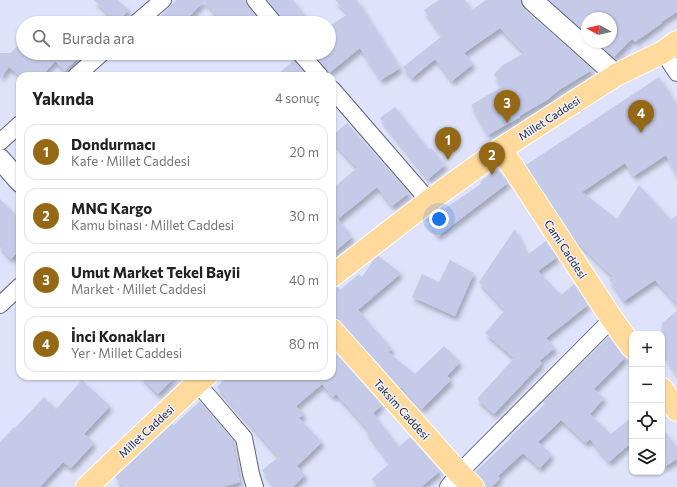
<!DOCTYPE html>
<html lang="tr">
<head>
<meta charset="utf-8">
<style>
  body { margin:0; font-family:Commissioner,sans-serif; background:#f6f6f6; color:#202124 }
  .controls { position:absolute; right:12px; bottom:12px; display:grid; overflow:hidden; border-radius:8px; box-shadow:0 1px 3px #0004 }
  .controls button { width:36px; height:36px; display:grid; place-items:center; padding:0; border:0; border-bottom:1px solid #e0e0e0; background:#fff; color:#202124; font:20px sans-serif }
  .compass { position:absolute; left:581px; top:12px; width:36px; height:36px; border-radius:50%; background:#fff; box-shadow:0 1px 3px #0004; rotate:278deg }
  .you { position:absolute; left:439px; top:219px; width:14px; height:14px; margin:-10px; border:3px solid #fff; border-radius:50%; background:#1a73e8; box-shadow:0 0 0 6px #1a73e833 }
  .badge { display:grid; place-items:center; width:26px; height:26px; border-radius:50%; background:#946814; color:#fff; font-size:13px; font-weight:700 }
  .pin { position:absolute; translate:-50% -33px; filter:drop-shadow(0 1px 2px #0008) }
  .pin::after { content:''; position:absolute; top:21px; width:14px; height:12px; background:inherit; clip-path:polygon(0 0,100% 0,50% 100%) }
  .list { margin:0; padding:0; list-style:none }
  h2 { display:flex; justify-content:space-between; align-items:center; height:52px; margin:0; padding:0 16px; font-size:17px }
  h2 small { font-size:13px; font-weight:400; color:#757577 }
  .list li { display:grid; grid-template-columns:26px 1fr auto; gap:12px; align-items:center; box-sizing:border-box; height:56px; margin:0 8px 8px; padding:0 8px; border:1px solid #e0e0e0; border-radius:12px }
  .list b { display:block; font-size:15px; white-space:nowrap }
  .list p { margin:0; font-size:13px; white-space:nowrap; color:#757577 }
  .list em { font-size:13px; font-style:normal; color:#757577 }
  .icon { flex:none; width:22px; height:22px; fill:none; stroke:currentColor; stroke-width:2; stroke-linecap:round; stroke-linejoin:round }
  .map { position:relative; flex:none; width:677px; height:487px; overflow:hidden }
  .search { position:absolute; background:#fff; box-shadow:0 1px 3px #0004; left:16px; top:16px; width:320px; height:44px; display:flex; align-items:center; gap:10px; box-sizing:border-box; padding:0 14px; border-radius:22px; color:#757577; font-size:15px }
  .panel { position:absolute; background:#fff; box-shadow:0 1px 3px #0004; left:16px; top:72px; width:320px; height:308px; border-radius:12px }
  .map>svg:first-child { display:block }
  .building { fill:#c4cae8; filter:url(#shadow) }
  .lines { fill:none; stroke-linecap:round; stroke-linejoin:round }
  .minor-casing { stroke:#5f647e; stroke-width:18 }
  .tertiary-casing { stroke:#5f647e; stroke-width:22 }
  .primary-casing { stroke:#fff; stroke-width:24 }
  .minor { stroke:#fff; stroke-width:16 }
  .tertiary { stroke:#fff; stroke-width:20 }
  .primary { stroke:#ffda9c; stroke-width:22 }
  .labels { text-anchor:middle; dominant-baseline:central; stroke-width:3; stroke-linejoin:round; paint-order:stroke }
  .street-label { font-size:11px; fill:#262834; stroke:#eef1fd }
</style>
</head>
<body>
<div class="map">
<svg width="677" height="487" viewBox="0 0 677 487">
  <defs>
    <filter id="shadow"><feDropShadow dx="2.5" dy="4.5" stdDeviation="2" flood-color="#0004"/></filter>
  </defs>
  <rect width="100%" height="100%" fill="#dee3fb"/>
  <g class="building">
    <path d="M94,0H118L129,10L117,22Z"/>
    <path d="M176,0H246L248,6L262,23H223L204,1L183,23H154Z"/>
    <path d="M267,0H293L311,23H283L281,17Z"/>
    <path d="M335,0H357L400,68L381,80L360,48L329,73L327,70L313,53H329V26L348,14Z"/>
    <path d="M439,0H465L472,10L486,0H521V4L524,9L592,69V70L559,90L547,100L519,116L520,117L488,135L471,105L501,87L494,74L503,65L524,53L500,28L464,53L473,64L452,81L435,59L412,78L403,67L442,36L424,10Z"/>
    <path d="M549,0H677V12L661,22L662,23L635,42L632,39L614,57L600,42H611V18H587V34Z"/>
    <path d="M23,39V53H82L65,71L55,61L42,76H20L9,67L0,78V53H11Z"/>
    <path d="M294,60L307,76H276Z"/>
    <path d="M659,77L677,105V176L666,155L634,176L625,163L582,192L617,219L639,185L671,220L677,215V304L655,280L624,301L609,279L613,277L577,242L526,165Z"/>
    <path d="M395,107L429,150L431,148L445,165L428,179L380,118Z"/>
    <path d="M347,123L409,193L392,206L377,187L338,219L352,237L332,254V189L357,168L332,141V136Z"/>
    <path d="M497,169L508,183L438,236L425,220L443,207L444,209L481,184L480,182Z"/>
    <path d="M0,199L20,219V250L11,259L0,247Z"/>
    <path d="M515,229L527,255L546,241L557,257L538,271L561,295L574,284L588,305L546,338L555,348L539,361L542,363L494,414L477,399L514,358L485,333L505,310L479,282Z"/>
    <path d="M378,256L401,273L358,310L392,349L388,352L415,374L444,346L460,362L447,376L451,380L422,409L401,387L400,388L341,322L336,318H332V288L338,287L340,290L359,274L362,277L375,258Z"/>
    <path d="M450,260L474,273L455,316L412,297L422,274L439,282Z"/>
    <path d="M677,311V375L662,352V323Z"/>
    <path d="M609,336L622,354L626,357L594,389L604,398L590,414L611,434L632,417V442L609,462L590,439L586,443L561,420L538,442L552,455L540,468L523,453L498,476L500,479L491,487H487L482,478L475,472L511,438L510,437L545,404L543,402Z"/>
    <path d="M332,349L382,405L373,413L399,447L410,437L440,471L421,487H378L372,479L390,463L366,431L368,429L336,394L333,397L322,384L296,406L304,414L299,418L322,442L297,466L305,475L293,487H275L262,470L279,457L217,387L228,376H332Z"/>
    <path d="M140,376H176L158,394Z"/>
    <path d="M82,380L110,406L84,434L94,443L71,468L63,462L40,487H0V442L14,427L15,428L44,397L56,409Z"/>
    <path d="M200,401L231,437L240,482L223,487H124L115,477L172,424L174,425Z"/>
    <path d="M662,428L677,447V459L662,468Z"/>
  </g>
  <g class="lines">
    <defs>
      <g id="minor">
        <path d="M255,0L274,23"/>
        <path d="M136,23L163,0"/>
        <path d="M663,52L677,73"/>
        <path d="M300,53L320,76"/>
        <path d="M76,76L102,53"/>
        <path d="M332,89L429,201"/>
        <path d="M0,142L20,124"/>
        <path d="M0,305L20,286"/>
        <path d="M197,383L244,438L251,474L255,487"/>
        <path d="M448,487L459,473L612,319"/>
      </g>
      <g id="tertiary">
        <path d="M532,0L616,75"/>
        <path d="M0,159L20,182"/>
      </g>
      <g id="primary">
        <path d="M501,149L612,319L632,347"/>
        <path d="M332,276L429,201L501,149L616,75L663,52L677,42"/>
        <path d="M332,330L459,473L473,487"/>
        <path d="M662,389L677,410"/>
        <path d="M87,487L197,383L206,376"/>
      </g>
    </defs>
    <use href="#minor" class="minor-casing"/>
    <use href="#tertiary" class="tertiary-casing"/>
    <use href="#primary" class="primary-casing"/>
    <use href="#minor" class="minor"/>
    <use href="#tertiary" class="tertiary"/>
    <use href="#primary" class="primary"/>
  </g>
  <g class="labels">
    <g class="street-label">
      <text transform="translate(549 118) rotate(-33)">Millet Caddesi</text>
      <text transform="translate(566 249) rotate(57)">Cami Caddesi</text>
      <text transform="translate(402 409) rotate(48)">Taksim Caddesi</text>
      <text transform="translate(146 431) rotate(-43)">Millet Caddesi</text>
    </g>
  </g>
</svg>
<div class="controls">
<button>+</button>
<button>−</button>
<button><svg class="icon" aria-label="locate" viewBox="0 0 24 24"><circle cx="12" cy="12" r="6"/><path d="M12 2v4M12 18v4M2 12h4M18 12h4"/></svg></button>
<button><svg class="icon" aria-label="layers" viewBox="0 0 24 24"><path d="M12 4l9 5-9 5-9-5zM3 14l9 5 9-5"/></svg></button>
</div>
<svg class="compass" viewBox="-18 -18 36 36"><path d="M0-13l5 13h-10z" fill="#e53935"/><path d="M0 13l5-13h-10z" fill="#757577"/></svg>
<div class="you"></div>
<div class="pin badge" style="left:448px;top:160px">1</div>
<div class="pin badge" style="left:492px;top:175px">2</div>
<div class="pin badge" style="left:507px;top:123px">3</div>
<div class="pin badge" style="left:641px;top:133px">4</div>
<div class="search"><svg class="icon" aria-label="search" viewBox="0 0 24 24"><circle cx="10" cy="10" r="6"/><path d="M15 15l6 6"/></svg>Burada ara</div>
<section class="panel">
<h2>Yakında<small>4 sonuç</small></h2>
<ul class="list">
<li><span class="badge">1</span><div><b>Dondurmacı</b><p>Kafe · Millet Caddesi</p></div><em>20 m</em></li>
<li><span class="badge">2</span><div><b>MNG Kargo</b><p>Kamu binası · Millet Caddesi</p></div><em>30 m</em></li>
<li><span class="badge">3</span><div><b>Umut Market Tekel Bayii</b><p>Market · Millet Caddesi</p></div><em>40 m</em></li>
<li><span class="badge">4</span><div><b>İnci Konakları</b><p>Yer · Millet Caddesi</p></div><em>80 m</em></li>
</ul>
</section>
</div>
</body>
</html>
